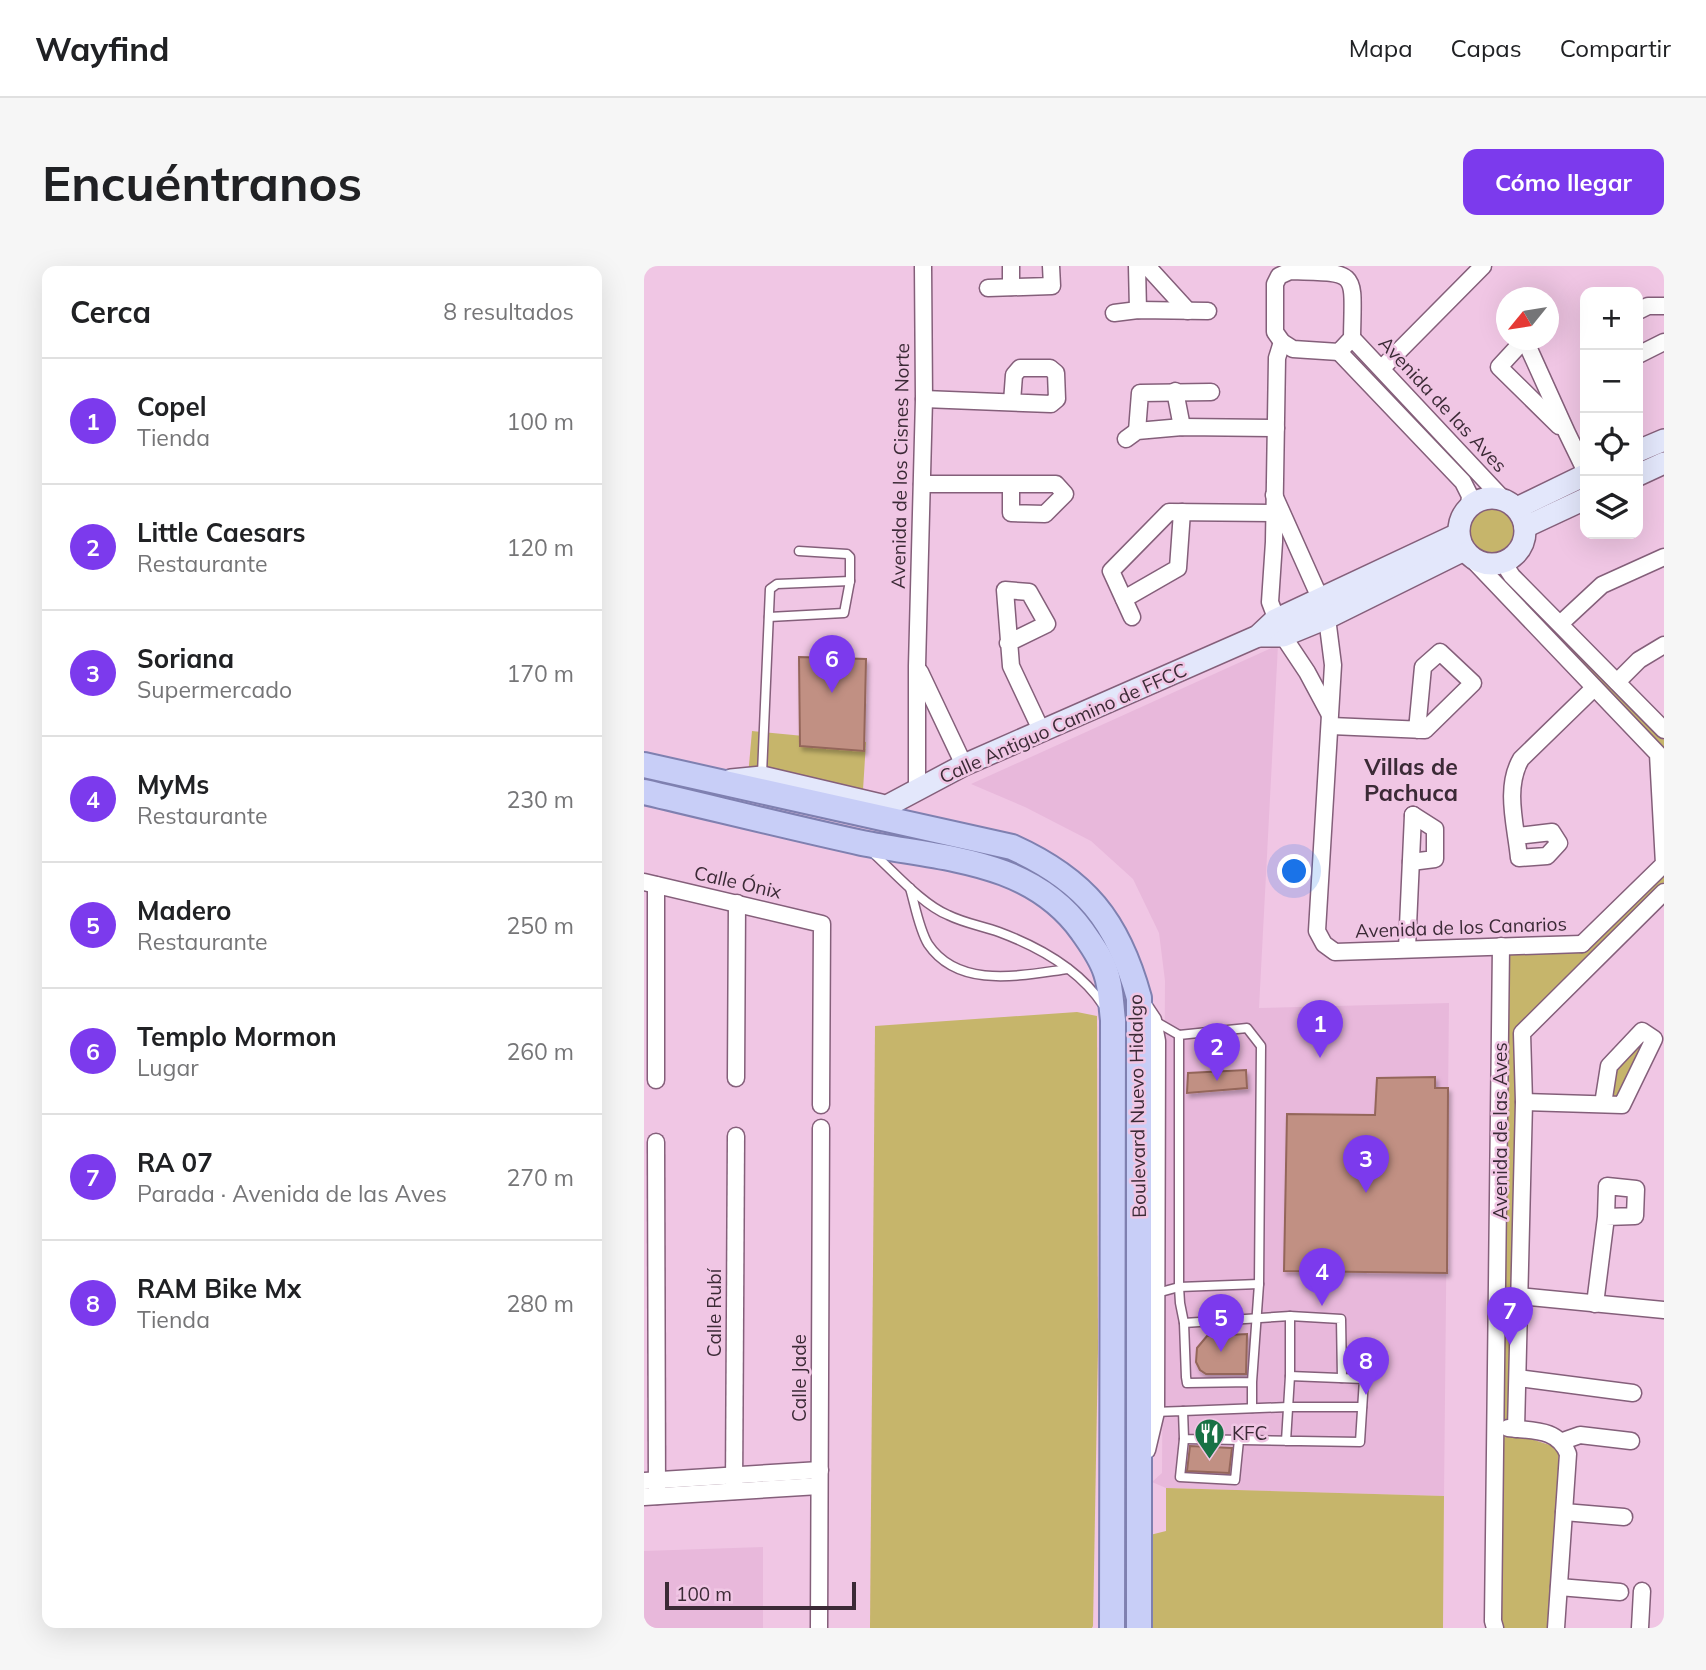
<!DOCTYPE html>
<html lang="es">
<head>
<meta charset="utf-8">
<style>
  body { margin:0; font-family:Mulish,sans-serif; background:#f6f6f6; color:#202124 }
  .controls { position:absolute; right:21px; top:21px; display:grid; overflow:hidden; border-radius:14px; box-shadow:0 7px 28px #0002 }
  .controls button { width:63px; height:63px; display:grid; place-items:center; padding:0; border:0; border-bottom:2px solid #e0e0e0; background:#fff; color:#202124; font:35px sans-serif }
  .compass { position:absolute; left:852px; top:21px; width:63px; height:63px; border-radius:50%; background:#fff; box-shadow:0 7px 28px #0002; rotate:240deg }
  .scale { position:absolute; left:21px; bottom:18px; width:191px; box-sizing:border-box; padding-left:7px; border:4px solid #3b2a36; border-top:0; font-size:19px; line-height:24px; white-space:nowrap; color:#3b2a36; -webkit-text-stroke:5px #f0c6e4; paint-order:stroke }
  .you { position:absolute; left:651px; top:606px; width:24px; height:24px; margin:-18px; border:5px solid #fff; border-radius:50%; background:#1a73e8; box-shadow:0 0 0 10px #1a73e833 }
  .badge { display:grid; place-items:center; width:46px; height:46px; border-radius:50%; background:#7c3aed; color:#fff; font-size:23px; font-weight:700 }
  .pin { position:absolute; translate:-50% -58px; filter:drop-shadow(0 2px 4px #0008) }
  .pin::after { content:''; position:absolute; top:37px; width:24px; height:21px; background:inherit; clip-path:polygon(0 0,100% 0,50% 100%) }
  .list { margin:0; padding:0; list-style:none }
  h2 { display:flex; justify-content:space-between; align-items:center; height:91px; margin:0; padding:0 28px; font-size:30px }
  h2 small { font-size:23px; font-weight:400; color:#757577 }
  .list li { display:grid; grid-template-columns:46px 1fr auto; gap:21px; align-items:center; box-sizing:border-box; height:126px; padding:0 28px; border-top:2px solid #e0e0e0 }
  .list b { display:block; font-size:26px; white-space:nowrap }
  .list p { margin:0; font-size:23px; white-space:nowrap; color:#757577 }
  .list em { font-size:23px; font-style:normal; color:#757577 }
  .icon { flex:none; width:38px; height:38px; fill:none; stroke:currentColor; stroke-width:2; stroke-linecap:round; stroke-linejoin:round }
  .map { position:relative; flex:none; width:1020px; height:1362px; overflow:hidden; border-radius:14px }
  header { display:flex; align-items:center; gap:42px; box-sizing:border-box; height:98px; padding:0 35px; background:#fff; border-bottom:2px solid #e0e0e0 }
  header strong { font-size:33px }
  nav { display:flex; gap:38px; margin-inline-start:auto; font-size:24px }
  .intro { display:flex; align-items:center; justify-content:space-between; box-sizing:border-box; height:168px; padding:0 42px }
  h1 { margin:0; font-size:49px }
  .button { padding:18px 32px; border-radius:14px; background:#7c3aed; color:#fff; font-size:24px; font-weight:700 }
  main { display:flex; gap:42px; padding:0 42px }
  aside { flex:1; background:#fff; border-radius:14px; box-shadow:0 7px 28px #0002 }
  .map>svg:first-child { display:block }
  .built { fill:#e8b8db }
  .green { fill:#c6b56b }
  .building { fill:#c19083; stroke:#94665a; stroke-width:2; filter:url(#shadow) }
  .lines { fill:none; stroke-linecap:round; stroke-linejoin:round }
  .lane-casing { stroke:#845f7a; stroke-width:11 }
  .street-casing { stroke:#845f7a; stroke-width:19 }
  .secondary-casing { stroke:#845f7a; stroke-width:24 }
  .primary-casing { stroke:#7f80b0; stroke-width:28 }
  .lane { stroke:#fff; stroke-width:8 }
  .street { stroke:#fff; stroke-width:16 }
  .secondary { stroke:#e3e7fb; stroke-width:21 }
  .primary { stroke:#c8cef7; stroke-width:24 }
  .labels { text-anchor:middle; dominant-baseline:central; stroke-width:5; stroke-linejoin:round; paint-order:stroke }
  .street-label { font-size:19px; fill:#3b2a36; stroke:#f0c6e4 }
  .poi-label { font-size:19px; fill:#3b2a36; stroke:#f0c6e4; text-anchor:start }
  .quarter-label { font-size:23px; font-weight:bold; fill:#3b2a36; stroke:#f0c6e4 }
</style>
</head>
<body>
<header>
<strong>Wayfind</strong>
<nav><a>Mapa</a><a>Capas</a><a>Compartir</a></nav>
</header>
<div class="intro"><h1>Encuéntranos</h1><a class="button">Cómo llegar</a></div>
<main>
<aside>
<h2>Cerca<small>8 resultados</small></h2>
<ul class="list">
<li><span class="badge">1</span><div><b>Copel</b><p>Tienda</p></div><em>100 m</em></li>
<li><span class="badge">2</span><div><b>Little Caesars</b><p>Restaurante</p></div><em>120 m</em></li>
<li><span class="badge">3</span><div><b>Soriana</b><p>Supermercado</p></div><em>170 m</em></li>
<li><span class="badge">4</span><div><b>MyMs</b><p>Restaurante</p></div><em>230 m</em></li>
<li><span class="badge">5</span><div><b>Madero</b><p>Restaurante</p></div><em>250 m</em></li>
<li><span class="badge">6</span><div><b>Templo Mormon</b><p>Lugar</p></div><em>260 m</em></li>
<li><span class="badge">7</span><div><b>RA 07</b><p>Parada · Avenida de las Aves</p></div><em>270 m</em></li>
<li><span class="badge">8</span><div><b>RAM Bike Mx</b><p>Tienda</p></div><em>280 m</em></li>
</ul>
</aside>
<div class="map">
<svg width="1020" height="1362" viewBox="0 0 1020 1362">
  <defs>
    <filter id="shadow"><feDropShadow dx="2.5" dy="4" stdDeviation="2" flood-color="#0004"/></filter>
  </defs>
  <rect width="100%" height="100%" fill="#f0c6e4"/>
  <g class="built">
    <path d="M634,379L615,742L805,737L800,1230L522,1222L508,1216L518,1207L521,715L515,667L489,613L447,575L381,541L327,518Z"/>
    <path d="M119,1281V1362H0V1285Z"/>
  </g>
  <g class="green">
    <path d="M845,237C879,240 880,258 872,286L853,297L1020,474V531L1018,488L830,291C815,263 816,252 845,237Z"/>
    <path d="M108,465L222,476L218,540L103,522Z"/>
    <path d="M1020,601V616L877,764L871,1168L915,1182L907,1362H857L856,1174L861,684L937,682Z"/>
    <path d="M433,746L453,750L454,1083L449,1360L448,1362H226L231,760Z"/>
    <path d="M991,775L999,780L975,835L965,834L969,801Z"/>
    <path d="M522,1222L800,1230L799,1362H506V1269L522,1265Z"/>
  </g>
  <g class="building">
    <path d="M155,391L222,393L220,485L156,480Z"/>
    <path d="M602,804L603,822L543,827L544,807Z"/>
    <path d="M791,811V822H804L803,1007L640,1005L643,848L731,849L733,812Z"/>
    <path d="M603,1068L602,1108H562L556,1104L552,1096L553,1082L563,1070Z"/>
    <path d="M546,1180L588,1182L585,1207L543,1205Z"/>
  </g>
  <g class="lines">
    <defs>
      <g id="lane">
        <path d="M125,351L200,347L206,315V291L203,288L155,285"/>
        <path d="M118,508L126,323L133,318L206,315"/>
        <path d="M229,587C250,606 279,639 304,649C320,657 338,660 355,666C395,681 436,704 459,739"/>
        <path d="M266,622C271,639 275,663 284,678C315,724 378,709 424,703"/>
        <path d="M509,754L535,769"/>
        <path d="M513,1027L535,1021L615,1018"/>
        <path d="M540,1057L646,1050L697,1053L698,1112"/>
        <path d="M646,1110V1050"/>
        <path d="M608,1116L543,1117L542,1111L540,1057L536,1037L535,1021V769L603,762L617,780L615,1018L608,1116V1142"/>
        <path d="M539,1145L644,1141H718"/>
        <path d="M509,1146L539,1145L540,1173L716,1176L720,1113L646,1110L642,1175"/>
        <path d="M540,1173L536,1211L591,1214L595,1174"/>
      </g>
      <g id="street">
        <path d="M367,0V21"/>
        <path d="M493,0L494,44"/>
        <path d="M503,0L544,45"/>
        <path d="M646,5C716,7 709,4 708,72L695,86L649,83L638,76L631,66V18L635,10Z"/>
        <path d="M344,22L408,20L407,0"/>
        <path d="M994,45L1004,40H1020"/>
        <path d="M470,47L494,44L564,45"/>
        <path d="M708,72L859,233"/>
        <path d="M880,74L855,101L915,160"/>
        <path d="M881,74L923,167L941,204"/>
        <path d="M638,76L633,92L630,276L626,336L639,370L663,406L685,447"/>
        <path d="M695,86L819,216L826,230L825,240"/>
        <path d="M994,89L1020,76"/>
        <path d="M738,102L839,0"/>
        <path d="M531,125L538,161"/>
        <path d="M280,133L407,138L413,133L412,107L406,102H376L370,109L368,136"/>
        <path d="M493,165L496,127L567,126"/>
        <path d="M482,173L493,165L538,161L632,162"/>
        <path d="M278,218H412L421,228L401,248L367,247V219"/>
        <path d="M630,229L676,332L683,352L689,399L673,665L680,678L691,686L938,678"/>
        <path d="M827,292L1014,488L1020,598L938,678"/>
        <path d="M864,294V304L868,310L1020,464"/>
        <path d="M480,333L534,302L538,246"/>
        <path d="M488,351L467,305L525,246L637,247"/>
        <path d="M916,358L958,319L1020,291"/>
        <path d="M364,377L403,358L385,326L361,324L367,400L398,466"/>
        <path d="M276,406L320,499"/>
        <path d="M973,416L995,394L1020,379"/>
        <path d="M687,460L781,464L829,417L796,386L779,401L773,464"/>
        <path d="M273,524V400L280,133L279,0"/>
        <path d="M873,570L908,566L915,577L903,590L875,592C872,560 860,522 877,493L950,422"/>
        <path d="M767,596L791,593V563L769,549"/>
        <path d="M0,616L178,658L177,839"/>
        <path d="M12,619V814"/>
        <path d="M763,682L769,549"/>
        <path d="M495,733L509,754L513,775L512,1146L503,1184"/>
        <path d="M92,812L93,637"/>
        <path d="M880,836L978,839L1010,773L998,765L965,800L959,838"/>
        <path d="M12,876L13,1230"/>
        <path d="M875,1030L1020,1044"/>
        <path d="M951,1038L962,951L963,920L992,923L991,950L962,951"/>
        <path d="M874,1112L989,1127"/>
        <path d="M864,1162C889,1165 914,1162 924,1188L912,1362"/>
        <path d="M872,1163L880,836L878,767L1020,626"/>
        <path d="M919,1175L936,1169L987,1175"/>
        <path d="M0,1215L176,1204"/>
        <path d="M90,1225L92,870"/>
        <path d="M0,1231L175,1220"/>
        <path d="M920,1246L980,1251"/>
        <path d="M915,1321L976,1326"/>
        <path d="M175,1362L177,862"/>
        <path d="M851,1362L849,1355L857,680"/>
        <path d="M996,1362L998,1325"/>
      </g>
      <g id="secondary">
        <path d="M994,185L1020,174"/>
        <path d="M994,209L1020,197"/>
        <circle cx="848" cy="265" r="33"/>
        <path d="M873,242L941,209"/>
        <path d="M881,261L941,233"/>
        <path d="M614,370H639L683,352L820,284"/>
        <path d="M87,514L118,511L237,539"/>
        <path d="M226,549L320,499L614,370L631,354L814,268"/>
      </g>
      <g id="primary">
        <path d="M0,499L368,581C441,614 474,655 495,732V1362"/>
        <path d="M0,526C73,543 145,561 218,577C298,593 386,593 438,665C447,678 457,691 462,707C467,721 467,739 469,754L468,1362"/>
      </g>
    </defs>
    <use href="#lane" class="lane-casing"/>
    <use href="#street" class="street-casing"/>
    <use href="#secondary" class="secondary-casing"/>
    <use href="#primary" class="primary-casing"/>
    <use href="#lane" class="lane"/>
    <use href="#street" class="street"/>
    <use href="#secondary" class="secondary"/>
    <use href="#primary" class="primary"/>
  </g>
  <defs>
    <symbol id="restaurant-pin" viewBox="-11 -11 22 30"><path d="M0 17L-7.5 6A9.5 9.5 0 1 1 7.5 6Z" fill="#187245" stroke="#f0c6e4"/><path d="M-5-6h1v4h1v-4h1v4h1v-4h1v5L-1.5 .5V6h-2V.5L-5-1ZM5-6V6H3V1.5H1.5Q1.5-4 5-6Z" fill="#fff"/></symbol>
  </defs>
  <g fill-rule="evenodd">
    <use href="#restaurant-pin" x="548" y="1150" width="35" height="47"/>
  </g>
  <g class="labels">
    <g class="street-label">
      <text transform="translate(799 138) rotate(47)">Avenida de las Aves</text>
      <text transform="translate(256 200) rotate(-89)">Avenida de los Cisnes Norte</text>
      <text transform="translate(419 457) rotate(-24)">Calle Antiguo Camino de FFCC</text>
      <text transform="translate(94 616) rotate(13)">Calle Ónix</text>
      <text transform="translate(817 661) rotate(-2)">Avenida de los Canarios</text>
      <text transform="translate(493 840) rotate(-91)">Boulevard Nuevo Hidalgo</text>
      <text transform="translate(856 865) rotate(-90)">Avenida de las Aves</text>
      <text transform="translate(70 1047) rotate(-90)">Calle Rubí</text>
      <text transform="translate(155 1112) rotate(-90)">Calle Jade</text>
    </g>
    <g class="poi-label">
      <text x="588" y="1167">KFC</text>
    </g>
    <g class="quarter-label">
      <text x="767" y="500">Villas de<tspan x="767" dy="26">Pachuca</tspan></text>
    </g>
  </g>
</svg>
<div class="controls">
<button>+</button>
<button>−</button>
<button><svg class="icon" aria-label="locate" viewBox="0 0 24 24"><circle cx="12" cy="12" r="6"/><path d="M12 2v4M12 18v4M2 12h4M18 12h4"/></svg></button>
<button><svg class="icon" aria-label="layers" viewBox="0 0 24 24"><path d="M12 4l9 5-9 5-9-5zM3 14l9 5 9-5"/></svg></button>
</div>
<svg class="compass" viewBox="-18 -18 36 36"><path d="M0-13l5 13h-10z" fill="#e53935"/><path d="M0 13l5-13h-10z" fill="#757577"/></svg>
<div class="scale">100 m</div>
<div class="you"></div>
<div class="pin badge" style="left:676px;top:792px">1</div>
<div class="pin badge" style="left:573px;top:815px">2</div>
<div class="pin badge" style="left:722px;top:927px">3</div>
<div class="pin badge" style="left:678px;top:1040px">4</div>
<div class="pin badge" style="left:577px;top:1086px">5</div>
<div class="pin badge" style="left:188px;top:427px">6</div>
<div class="pin badge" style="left:866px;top:1079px">7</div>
<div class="pin badge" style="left:722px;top:1129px">8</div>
</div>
</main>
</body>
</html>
